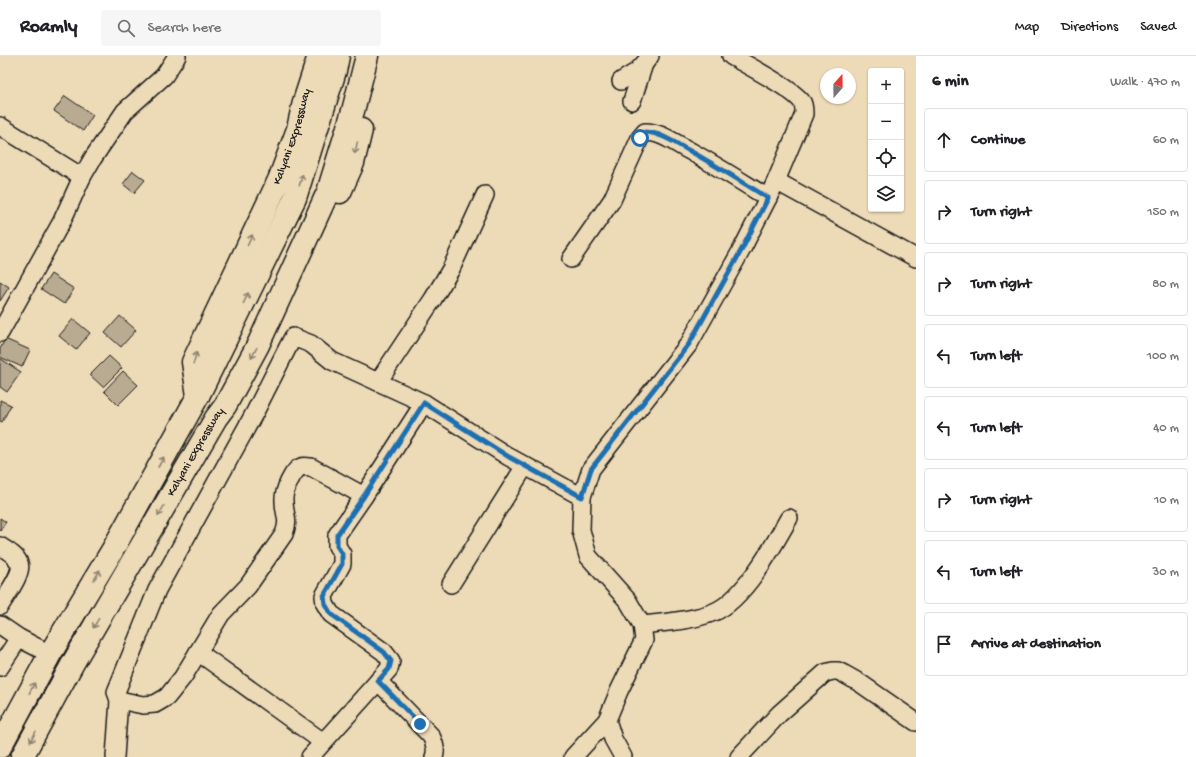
<!DOCTYPE html>
<html lang="en">
<head>
<meta charset="utf-8">
<style>
  body { margin:0; font-family:"Gochi Hand",sans-serif; background:#f6f6f6; color:#202124 }
  .controls { position:absolute; right:12px; top:12px; display:grid; overflow:hidden; border-radius:4px; box-shadow:0 1px 3px #0004 }
  .controls button { width:36px; height:36px; display:grid; place-items:center; padding:0; border:0; border-bottom:1px solid #e0e0e0; background:#fff; color:#202124; font:20px sans-serif }
  .compass { position:absolute; left:820px; top:12px; width:36px; height:36px; border-radius:50%; background:#fff; box-shadow:0 1px 3px #0004; rotate:20deg }
  .stop { position:absolute; width:12px; height:12px; margin:-9px; border:3px solid #1f6fb2; border-radius:50%; background:#fff }
  .stop.end { background:#1f6fb2; border-color:#fff; box-shadow:0 1px 4px #0008 }
  .list { margin:0; padding:0; list-style:none }
  h2 { display:flex; justify-content:space-between; align-items:center; height:52px; margin:0; padding:0 16px; font-size:17px }
  h2 small { font-size:13px; font-weight:400; color:#757577 }
  .list li { display:grid; grid-template-columns:26px 1fr auto; gap:12px; align-items:center; box-sizing:border-box; height:64px; margin:0 8px 8px; padding:0 8px; border:1px solid #e0e0e0; border-radius:4px }
  .list b { display:block; font-size:15px; white-space:nowrap }
  .list em { font-size:13px; font-style:normal; color:#757577 }
  .icon { flex:none; width:22px; height:22px; fill:none; stroke:currentColor; stroke-width:2; stroke-linecap:round; stroke-linejoin:round }
  .map { position:relative; flex:none; width:916px; height:701px; overflow:hidden }
  header { display:flex; align-items:center; gap:24px; box-sizing:border-box; height:56px; padding:0 20px; background:#fff; border-bottom:1px solid #e0e0e0 }
  header strong { font-size:19px }
  nav { display:flex; gap:22px; margin-inline-start:auto; font-size:14px }
  .search { width:280px; height:36px; background:#f6f6f6; display:flex; align-items:center; gap:10px; box-sizing:border-box; padding:0 14px; border-radius:4px; color:#757577; font-size:15px }
  main { display:flex }
  aside { flex:1; background:#fff }
  .map>svg:first-child { display:block }
  .building { fill:#b9ab91; stroke:#1c1c1c }
  .lines { fill:none; stroke-linecap:round; stroke-linejoin:round }
  .minor-casing { stroke:#1c1c1c; stroke-width:20 }
  .highway-casing { stroke:#1c1c1c; stroke-width:25 }
  .minor { stroke:#eddab7; stroke-width:17 }
  .highway { stroke:#eddab7; stroke-width:22 }
  .oneway { stroke:#8f8471 }
  .route { stroke:#1f6fb2; stroke-width:5 }
  .labels { text-anchor:middle; dominant-baseline:central; stroke-width:3; stroke-linejoin:round; paint-order:stroke }
  .street-label { font-size:12px; fill:#1c1c1c; stroke:#eddab7 }
</style>
</head>
<body>
<header>
<strong>Roamly</strong>
<div class="search"><svg class="icon" aria-label="search" viewBox="0 0 24 24"><circle cx="10" cy="10" r="6"/><path d="M15 15l6 6"/></svg>Search here</div>
<nav><a>Map</a><a>Directions</a><a>Saved</a></nav>
</header>
<main>
<div class="map">
<svg width="916" height="701" viewBox="0 0 916 701">
  <rect width="100%" height="100%" fill="#eddab7"/>
  <filter id="ink" filterUnits="userSpaceOnUse"><feTurbulence type="fractalNoise" baseFrequency=".025" numOctaves="2"/><feDisplacementMap in="SourceGraphic" scale="8" xChannelSelector="R" yChannelSelector="G"/><feConvolveMatrix kernelMatrix="1 2 1 2 8 2 1 2 1" color-interpolation-filters="sRGB"/></filter>
  <g filter="url(#ink)">
    <g class="building">
      <path d="M65,40L93,59L83,75L54,55Z"/>
      <path d="M133,115L145,124L134,137L123,128Z"/>
      <path d="M51,218L74,233L64,248L41,233Z"/>
      <path d="M0,225L9,231L0,245Z"/>
      <path d="M120,260L136,274L121,291L105,277Z"/>
      <path d="M73,263L90,277L76,294L59,280Z"/>
      <path d="M5,283L30,294L22,311L0,301V293Z"/>
      <path d="M109,300L122,312L103,331L90,319Z"/>
      <path d="M1,303L21,316L7,336L0,331V305Z"/>
      <path d="M123,315L138,329L118,349L104,335Z"/>
      <path d="M0,344L11,349L2,366L0,365Z"/>
      <path d="M0,462L6,466L0,475Z"/>
    </g>
    <g class="lines">
      <defs>
        <g id="minor">
          <path d="M621,25L636,16L644,8"/>
          <path d="M632,45L644,8L650,0"/>
          <path d="M0,70L82,121"/>
          <path d="M776,125L916,202"/>
          <path d="M571,203L612,144L640,82L645,76C662,76 676,88 690,95C717,110 742,126 768,142"/>
          <path d="M0,277L62,165L82,121L93,102L125,55L164,20L177,0"/>
          <path d="M378,326L433,243L451,213L485,139"/>
          <path d="M0,490C6,494 16,499 19,507C24,516 5,541 0,550"/>
          <path d="M451,528L525,410"/>
          <path d="M0,569L19,582L50,598"/>
          <path d="M642,569C666,566 691,565 714,556C743,545 774,489 789,462"/>
          <path d="M198,596L323,686"/>
          <path d="M0,611L19,582"/>
          <path d="M378,625L431,680C434,686 437,694 434,701"/>
          <path d="M119,644L143,649L155,648L167,641L183,621L221,558L248,530L284,478C290,462 284,460 284,445C283,436 293,413 301,411C304,410 308,411 311,411L364,440"/>
          <path d="M115,701L119,644L116,636L157,534L255,356L293,281L311,288L332,305L424,347L509,401L582,441"/>
          <path d="M310,701L389,613L391,605L384,596L331,558L325,548L324,540L342,508V498L337,490V479L364,440L424,347"/>
          <path d="M573,701L607,664"/>
          <path d="M623,701L613,683L607,664L619,635L644,584L642,569L628,545L588,500L581,474L582,441L591,413L689,288L742,193L768,142L776,125L804,58C804,54 804,49 802,46C793,33 747,9 731,0"/>
          <path d="M739,701L779,658L825,617L833,615H838L844,618L860,627L916,666"/>
        </g>
        <g id="highway">
          <path d="M340,136L353,107L361,74"/>
          <path id="s1" d="M198,340L193,306L279,124L298,73L304,46L319,0"/>
          <path d="M0,691L50,598L112,495L198,340L295,142L335,15L338,0"/>
          <path id="s2" d="M22,701L73,607L216,362L225,350L258,289L328,136L353,55L367,0"/>
        </g>
      </defs>
      <use href="#minor" class="minor-casing"/>
      <use href="#highway" class="highway-casing"/>
      <use href="#minor" class="minor"/>
      <use href="#highway" class="highway"/>
    </g>
    <defs><path id="oneway-shaft" d="M-6 0H5M1.5-3L5.5 0L1.5 3" fill="none" stroke-width="1.6" stroke-linecap="round" stroke-linejoin="round"/></defs>
    <g class="oneway">
      <use href="#oneway-shaft" transform="translate(356 92) rotate(103)"/>
      <use href="#oneway-shaft" transform="translate(301 124) rotate(-73)"/>
      <use href="#oneway-shaft" transform="translate(250 184) rotate(-65)"/>
      <use href="#oneway-shaft" transform="translate(246 242) rotate(-64)"/>
      <use href="#oneway-shaft" transform="translate(254 297) rotate(118)"/>
      <use href="#oneway-shaft" transform="translate(195 302) rotate(-73)"/>
      <use href="#oneway-shaft" transform="translate(161 406) rotate(-61)"/>
      <use href="#oneway-shaft" transform="translate(161 455) rotate(120)"/>
      <use href="#oneway-shaft" transform="translate(97 519) rotate(-59)"/>
      <use href="#oneway-shaft" transform="translate(96 567) rotate(120)"/>
      <use href="#oneway-shaft" transform="translate(32 632) rotate(-62)"/>
      <use href="#oneway-shaft" transform="translate(33 681) rotate(118)"/>
    </g>
  </g>
  <g class="lines" filter="url(#ink)">
    <path class="route" d="M420,668L378,625L389,613L391,605L384,596L331,558L325,548L324,540L342,508V498L337,490V479L364,440L424,347L509,401L582,441L591,413L689,288L742,193L768,142C742,126 717,110 690,95C676,88 662,77 645,76L640,82"/>
  </g>
  <g class="labels">
    <g class="street-label">
      <text stroke="none"><textPath href="#s1" startOffset="281">Kalyani Expressway</textPath></text>
      <text stroke="none"><textPath href="#s2" startOffset="351">Kalyani Expressway</textPath></text>
    </g>
  </g>
</svg>
<div class="controls">
<button>+</button>
<button>−</button>
<button><svg class="icon" aria-label="locate" viewBox="0 0 24 24"><circle cx="12" cy="12" r="6"/><path d="M12 2v4M12 18v4M2 12h4M18 12h4"/></svg></button>
<button><svg class="icon" aria-label="layers" viewBox="0 0 24 24"><path d="M12 4l9 5-9 5-9-5zM3 14l9 5 9-5"/></svg></button>
</div>
<svg class="compass" viewBox="-18 -18 36 36"><path d="M0-13l5 13h-10z" fill="#e53935"/><path d="M0 13l5-13h-10z" fill="#757577"/></svg>
<div class="stop" style="left:640px;top:82px"></div>
<div class="stop end" style="left:420px;top:668px"></div>
</div>
<aside>
<h2>6 min<small>Walk · 470 m</small></h2>
<ul class="list">
<li><svg class="icon" aria-label="ahead" viewBox="0 0 24 24"><path d="M12 20V5M6 11l6-6 6 6"/></svg><div><b>Continue</b></div><em>60 m</em></li>
<li><svg class="icon" aria-label="right" viewBox="0 0 24 24"><path d="M7 20v-9h11M14 6l5 5-5 5"/></svg><div><b>Turn right</b></div><em>150 m</em></li>
<li><svg class="icon" aria-label="right" viewBox="0 0 24 24"><path d="M7 20v-9h11M14 6l5 5-5 5"/></svg><div><b>Turn right</b></div><em>80 m</em></li>
<li><svg class="icon" aria-label="left" viewBox="0 0 24 24"><path d="M17 20v-9H6M10 6l-5 5 5 5"/></svg><div><b>Turn left</b></div><em>100 m</em></li>
<li><svg class="icon" aria-label="left" viewBox="0 0 24 24"><path d="M17 20v-9H6M10 6l-5 5 5 5"/></svg><div><b>Turn left</b></div><em>40 m</em></li>
<li><svg class="icon" aria-label="right" viewBox="0 0 24 24"><path d="M7 20v-9h11M14 6l5 5-5 5"/></svg><div><b>Turn right</b></div><em>10 m</em></li>
<li><svg class="icon" aria-label="left" viewBox="0 0 24 24"><path d="M17 20v-9H6M10 6l-5 5 5 5"/></svg><div><b>Turn left</b></div><em>30 m</em></li>
<li><svg class="icon" aria-label="arrive" viewBox="0 0 24 24"><path d="M6 21V4h12l-3 4 3 4H6"/></svg><div><b>Arrive at destination</b></div></li>
</ul>
</aside>
</main>
</body>
</html>
